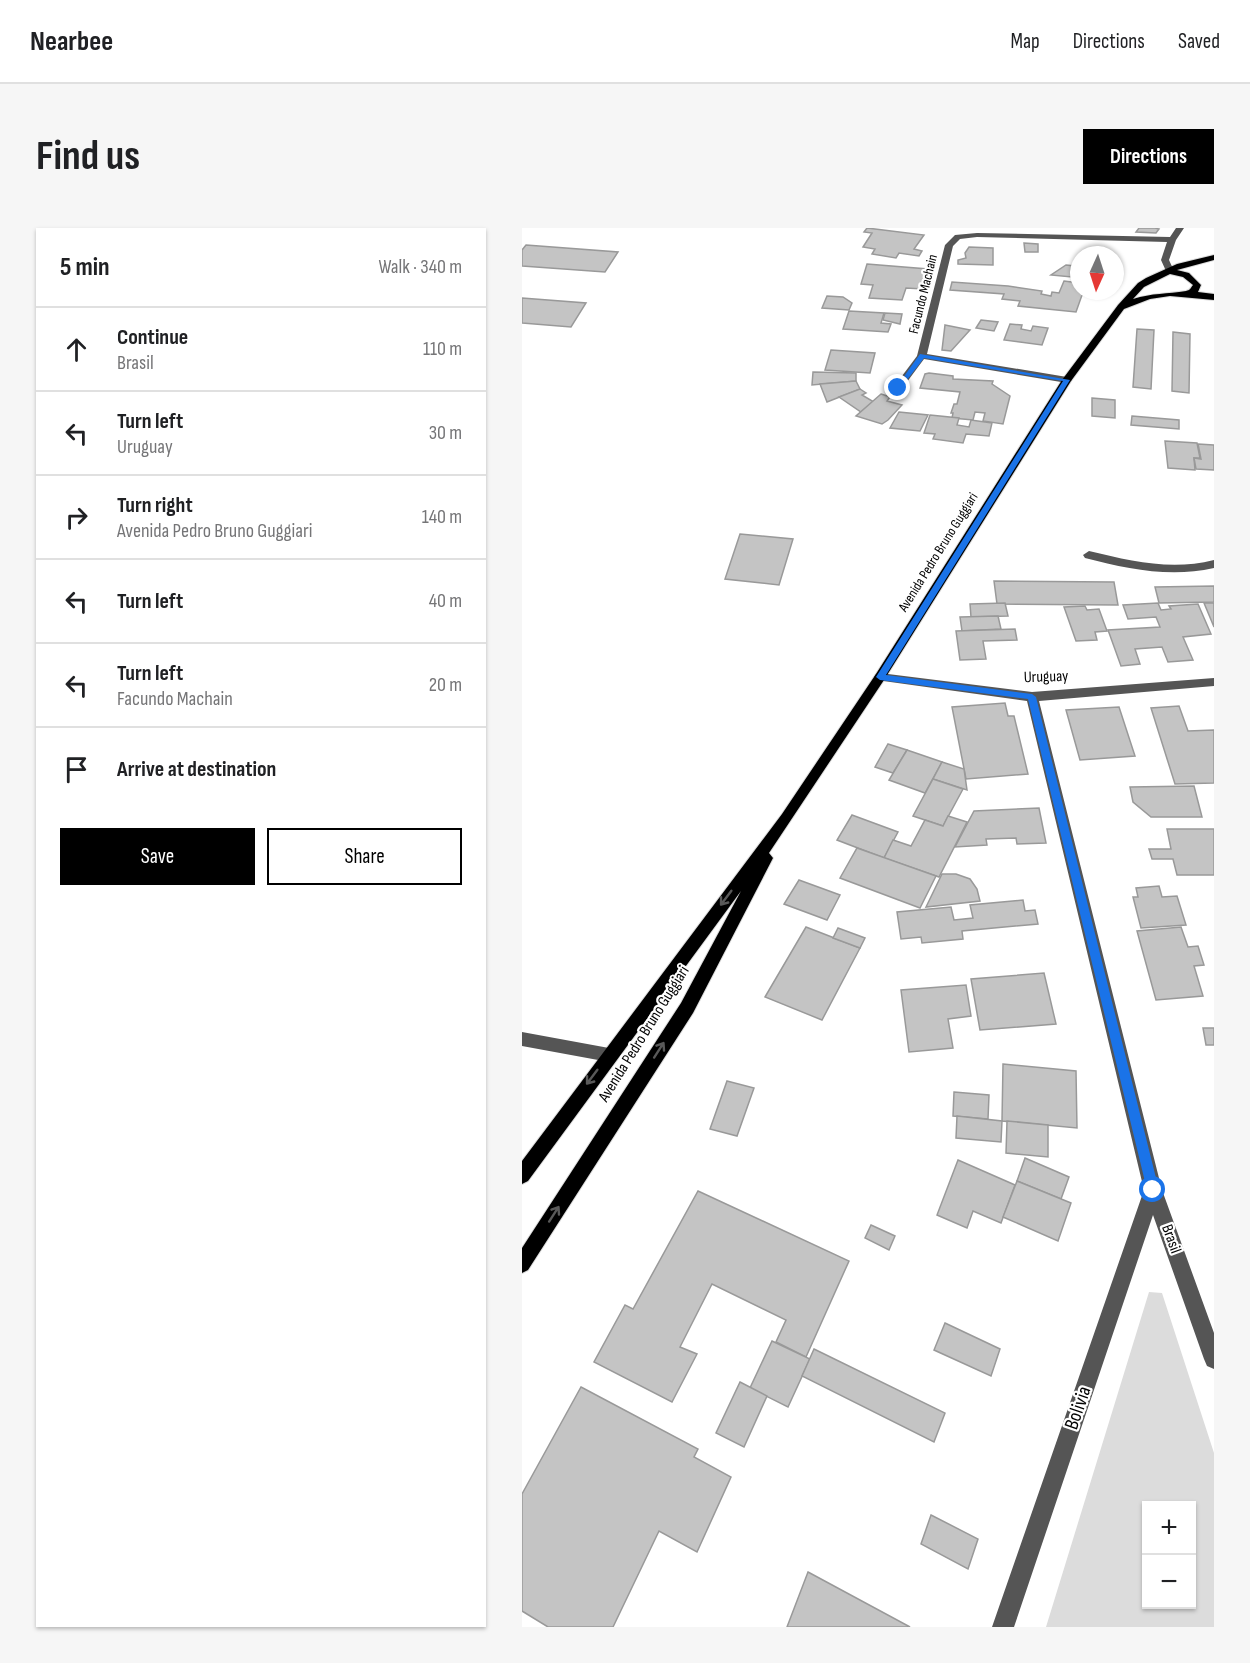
<!DOCTYPE html>
<html lang="en">
<head>
<meta charset="utf-8">
<style>
  body { margin:0; font-family:"Sofia Sans Condensed",sans-serif; background:#f6f6f6; color:#202124 }
  .controls { position:absolute; right:18px; bottom:18px; display:grid; overflow:hidden; border-radius:0px; box-shadow:0 2px 4px #0004 }
  .controls button { width:54px; height:54px; display:grid; place-items:center; padding:0; border:0; border-bottom:2px solid #e0e0e0; background:#fff; color:#202124; font:30px sans-serif }
  .compass { position:absolute; left:548px; top:18px; width:54px; height:54px; border-radius:50%; background:#fff; box-shadow:0 2px 4px #0004; rotate:183deg }
  .stop { position:absolute; width:18px; height:18px; margin:-14px; border:4px solid #1a73e8; border-radius:50%; background:#fff }
  .stop.end { background:#1a73e8; border-color:#fff; box-shadow:0 2px 6px #0008 }
  .list { margin:0; padding:0; list-style:none }
  h2 { display:flex; justify-content:space-between; align-items:center; height:78px; margin:0; padding:0 24px; font-size:26px }
  h2 small { font-size:20px; font-weight:400; color:#757577 }
  .list li { display:grid; grid-template-columns:39px 1fr auto; gap:18px; align-items:center; box-sizing:border-box; height:84px; padding:0 24px; border-top:2px solid #e0e0e0 }
  .list b { display:block; font-size:22px; white-space:nowrap }
  .list p { margin:0; font-size:20px; white-space:nowrap; color:#757577 }
  .list em { font-size:20px; font-style:normal; color:#757577 }
  .actions { display:flex; gap:12px; padding:18px 24px }
  .actions a { flex:1; padding:14px 0; border:2px solid #000; border-radius:0px; text-align:center; font-size:21px; color:#000 }
  .actions .main { background:#000; color:#fff }
  .icon { flex:none; width:33px; height:33px; fill:none; stroke:currentColor; stroke-width:2; stroke-linecap:round; stroke-linejoin:round }
  .map { position:relative; flex:none; width:692px; height:1399px; overflow:hidden; border-radius:0px }
  header { display:flex; align-items:center; gap:36px; box-sizing:border-box; height:84px; padding:0 30px; background:#fff; border-bottom:2px solid #e0e0e0 }
  header strong { font-size:28px }
  nav { display:flex; gap:33px; margin-inline-start:auto; font-size:21px }
  .intro { display:flex; align-items:center; justify-content:space-between; box-sizing:border-box; height:144px; padding:0 36px }
  h1 { margin:0; font-size:42px }
  .button { padding:15px 27px; border-radius:0px; background:#000; color:#fff; font-size:21px; font-weight:700 }
  main { display:flex; gap:36px; padding:0 36px }
  aside { flex:1; background:#fff; border-radius:0px; box-shadow:0 2px 4px #0004 }
  .map>svg:first-child { display:block }
  .green { fill:#dcdcdc; fill-rule:evenodd }
  .building { fill:#c4c4c4; stroke:#999; stroke-width:1.5 }
  .lines { fill:none; stroke-linecap:round; stroke-linejoin:round }
  .major-casing { stroke:#dbdbdb; stroke-width:2 }
  .minor { fill:#555; fill-rule:evenodd }
  .major { fill:#000; fill-rule:evenodd }
  .oneway { stroke:#595959 }
  .route { fill:#1a73e8 }
  .labels { text-anchor:middle; dominant-baseline:central; stroke-width:4.5; stroke-linejoin:round; paint-order:stroke }
  .far-street-label { font-size:14px; fill:#000; stroke:#fff }
  .street-label { font-size:16px; fill:#000; stroke:#fff }
  .near-street-label { font-size:20px; fill:#000; stroke:#fff }
</style>
</head>
<body>
<header>
<strong>Nearbee</strong>
<nav><a>Map</a><a>Directions</a><a>Saved</a></nav>
</header>
<div class="intro"><h1>Find us</h1><a class="button">Directions</a></div>
<main>
<aside>
<h2>5 min<small>Walk · 340 m</small></h2>
<ul class="list">
<li><svg class="icon" aria-label="ahead" viewBox="0 0 24 24"><path d="M12 20V5M6 11l6-6 6 6"/></svg><div><b>Continue</b><p>Brasil</p></div><em>110 m</em></li>
<li><svg class="icon" aria-label="left" viewBox="0 0 24 24"><path d="M17 20v-9H6M10 6l-5 5 5 5"/></svg><div><b>Turn left</b><p>Uruguay</p></div><em>30 m</em></li>
<li><svg class="icon" aria-label="right" viewBox="0 0 24 24"><path d="M7 20v-9h11M14 6l5 5-5 5"/></svg><div><b>Turn right</b><p>Avenida Pedro Bruno Guggiari</p></div><em>140 m</em></li>
<li><svg class="icon" aria-label="left" viewBox="0 0 24 24"><path d="M17 20v-9H6M10 6l-5 5 5 5"/></svg><div><b>Turn left</b></div><em>40 m</em></li>
<li><svg class="icon" aria-label="left" viewBox="0 0 24 24"><path d="M17 20v-9H6M10 6l-5 5 5 5"/></svg><div><b>Turn left</b><p>Facundo Machain</p></div><em>20 m</em></li>
<li><svg class="icon" aria-label="arrive" viewBox="0 0 24 24"><path d="M6 21V4h12l-3 4 3 4H6"/></svg><div><b>Arrive at destination</b></div></li>
</ul>
<div class="actions"><a class="main">Save</a><a>Share</a></div>
</aside>
<div class="map">
<svg width="692" height="1399" viewBox="0 0 692 1399">
  <rect width="100%" height="100%" fill="#fff"/>
  <path class="green" d="M627,1064L640,1065L692,1225V1399H524ZM624,1278H670V1376H624Z"/>
  <g class="building">
    <path d="M345,0L402,7L392,21L400,23L397,28L377,25L374,30L350,26L353,21L341,19L350,5L342,4Z"/>
    <path d="M617,0H633L637,1L634,5L614,4Z"/>
    <path d="M502,15L516,16V24H503Z"/>
    <path d="M4,17L96,24L83,44L0,38V22Z"/>
    <path d="M447,19L471,20V37L436,36V32L444,30L443,25Z"/>
    <path d="M345,36L406,41L401,61L384,60L380,72L347,70L351,57L339,56Z"/>
    <path d="M544,37L553,38L550,49L529,47Z"/>
    <path d="M542,53L557,55V63H568L566,68L560,67L554,84L496,78L498,73L480,71L482,66L428,62L430,54L486,58L520,63L519,66L529,68L530,64L537,65Z"/>
    <path d="M305,68L321,69L330,75L327,82L300,80Z"/>
    <path d="M0,70L64,75L49,99L0,95Z"/>
    <path d="M327,83L362,85L359,95L369,96L366,104L321,101Z"/>
    <path d="M363,85L380,86L378,96L361,92Z"/>
    <path d="M459,92L476,94L472,103L454,100Z"/>
    <path d="M488,96L500,97L499,101L509,103L511,98L526,100L520,117L482,112Z"/>
    <path d="M423,97L448,102L429,123L420,122Z"/>
    <path d="M615,101L632,102L629,161L611,159Z"/>
    <path d="M651,104L668,106L667,165L650,163Z"/>
    <path d="M309,122L353,125L348,145L303,142Z"/>
    <path d="M291,144L334,145V153L290,157Z"/>
    <path d="M407,145L431,148V151L471,153L470,156L488,168L481,196L461,193L463,185L453,184L451,192L430,190L431,185H429L432,176H435L438,164L398,160L403,146Z"/>
    <path d="M334,153L338,161L305,174L298,156Z"/>
    <path d="M338,161L344,165L340,167L352,174L339,184L317,169Z"/>
    <path d="M359,166L368,169L365,173L380,177L366,192L360,196L334,188Z"/>
    <path d="M570,170L593,172V190L570,188Z"/>
    <path d="M377,184L406,187L398,203L368,200Z"/>
    <path d="M408,187L437,190L435,197L447,199L449,192L470,195L467,208L444,206L441,215L411,211L413,206L402,205Z"/>
    <path d="M610,188L657,192V201L609,197Z"/>
    <path d="M643,213L675,215L678,230H672L673,242L646,240Z"/>
    <path d="M676,216L692,217V242L674,241L672,230L679,231Z"/>
    <path d="M218,306L271,311L257,357L203,351Z"/>
    <path d="M472,353L592,354L596,377L475,376Z"/>
    <path d="M692,358V374L637,375L633,359Z"/>
    <path d="M483,375L486,388L449,389L448,376Z"/>
    <path d="M636,375L639,382L649,381L647,378L676,376L689,406L661,409L671,432L646,434L640,419L613,421L618,436L599,438L586,402L638,399L634,389L606,391L601,377Z"/>
    <path d="M682,375H692V399Z"/>
    <path d="M563,378L565,382L577,381L585,403L573,404L575,412L554,413L542,379Z"/>
    <path d="M476,388L479,401L440,403L438,389Z"/>
    <path d="M493,401L495,412L461,413L464,431L438,432L434,403Z"/>
    <path d="M483,475L486,488H492L506,546L444,551L430,479Z"/>
    <path d="M657,478L666,503L692,502V555L653,556L629,480Z"/>
    <path d="M597,479L613,528L558,532L544,482Z"/>
    <path d="M366,516L385,522L371,545L353,539Z"/>
    <path d="M385,522L420,534L403,565L367,552Z"/>
    <path d="M420,534L442,541L445,562L411,551Z"/>
    <path d="M411,551L441,561L421,598L391,588Z"/>
    <path d="M672,558L680,589H629L611,574L608,559Z"/>
    <path d="M517,580L524,615L495,616L494,610L464,611L465,617L433,619L452,583Z"/>
    <path d="M330,587L376,604L362,630L315,612Z"/>
    <path d="M426,588L445,594L417,649L362,630L371,612L389,618L403,592L421,598Z"/>
    <path d="M645,601H692V647H655L651,631H630L627,621H649Z"/>
    <path d="M335,620L414,648L398,680L318,650Z"/>
    <path d="M420,646H434L448,651L455,661L458,673L404,679Z"/>
    <path d="M277,652L318,667L305,692L262,676Z"/>
    <path d="M637,658L640,669L655,668L664,697L619,700L611,669H616L614,660Z"/>
    <path d="M501,672L503,683L513,682L516,696L440,703L441,711L400,715L399,709L379,711L375,684L429,679L432,692L451,690L448,677Z"/>
    <path d="M284,699L338,720L300,792L243,769Z"/>
    <path d="M659,699L666,719L676,718L682,737L672,738L681,768L634,772L615,703Z"/>
    <path d="M316,700L343,710L338,720L311,710Z"/>
    <path d="M522,745L534,796L458,802L449,751Z"/>
    <path d="M444,757L449,788L426,791L431,820L387,824L379,762Z"/>
    <path d="M681,800H692V817H684Z"/>
    <path d="M481,836L554,843L555,900L480,893Z"/>
    <path d="M205,853L232,860L215,908L188,901Z"/>
    <path d="M432,864L467,867L466,891L431,888Z"/>
    <path d="M435,888L480,893L479,914L434,910Z"/>
    <path d="M485,893L526,897V929L484,925Z"/>
    <path d="M503,930L547,949L539,971L495,953Z"/>
    <path d="M436,932L493,957L479,995L451,983L445,1000L415,987Z"/>
    <path d="M495,953L549,975L536,1013L481,989Z"/>
    <path d="M176,963L327,1033L284,1129L254,1114L264,1092L190,1056L158,1119L175,1126L150,1174L72,1134L103,1077L111,1081Z"/>
    <path d="M349,997L373,1008L367,1022L343,1010Z"/>
    <path d="M423,1095L478,1121L469,1148L412,1122Z"/>
    <path d="M250,1113L288,1131L266,1179L228,1160Z"/>
    <path d="M292,1121L423,1185L412,1214L280,1148Z"/>
    <path d="M218,1154L245,1168L222,1219L194,1205Z"/>
    <path d="M59,1159L176,1221L172,1229L209,1249L175,1324L137,1303L91,1399H26L0,1383V1266Z"/>
    <path d="M409,1287L456,1311L446,1341L399,1316Z"/>
    <path d="M286,1344L388,1399H265Z"/>
  </g>
  <g class="lines">
    <defs>
      <path id="major" d="M692,27V32L655,42L667,45L679,57L676,64L692,66V72L648,68L628,71L602,81L549,153L362,452L247,625L251,630L171,785L6,1042L0,1045V1020L159,775L219,663L6,953L0,956V933L260,586L354,446L540,152L596,77L616,55L624,50L655,36ZM648,46L661,49L671,57C668,61 668,62 664,63C645,66 630,65 611,71L622,59Z"/>
    </defs>
    <use href="#major" class="major-casing"/>
    <g class="minor">
      <path d="M654,0H662L654,12L647,32L652,43L648,46L644,43L639,32L645,14L455,9L438,11L431,18L405,126L545,149L550,152L545,155L402,131L379,162L371,160L395,128L423,17L433,7L455,5L648,9Z"/>
      <path d="M567,323C609,333 649,343 692,332V340C648,350 606,341 563,330L561,327Z"/>
      <path d="M358,445L510,464L692,450V458L517,473L640,962L692,1105V1141L685,1138L682,1131L631,987L492,1399H470L622,962L505,473L354,452L352,449L354,446Z"/>
      <path d="M0,804L87,820L93,822L95,827L93,832L87,834L0,818Z"/>
    </g>
    <use href="#major" class="major"/>
  </g>
  <defs><path id="oneway-shaft" d="M-6 0H5M1.5-3L5.5 0L1.5 3" fill="none" stroke-width="1.6" stroke-linecap="round" stroke-linejoin="round" transform="scale(1.5)"/></defs>
  <g class="oneway">
    <use href="#oneway-shaft" transform="translate(204 670) rotate(127)"/>
    <use href="#oneway-shaft" transform="translate(137 822) rotate(-57)"/>
    <use href="#oneway-shaft" transform="translate(70 849) rotate(127)"/>
    <use href="#oneway-shaft" transform="translate(32 986) rotate(-57)"/>
  </g>
  <path class="route" d="M398,126L548,152L364,447L510,466L514,469L637,962L631,967L625,962L506,471L358,452L354,449L541,153L402,130L378,161H373Z"/>
  <g class="labels">
    <g class="far-street-label">
      <text transform="translate(401 66) rotate(-76)">Facundo Machain</text>
      <text transform="translate(416 324) rotate(-58)">Avenida Pedro Bruno Guggiari</text>
    </g>
    <g class="street-label">
      <text transform="translate(524 449) rotate(-2)">Uruguay</text>
      <text transform="translate(122 806) rotate(-58)">Avenida Pedro Bruno Guggiari</text>
      <text transform="translate(649 1011) rotate(70)">Brasil</text>
    </g>
    <g class="near-street-label">
      <text transform="translate(556 1180) rotate(-71)">Bolivia</text>
    </g>
  </g>
</svg>
<div class="controls">
<button>+</button>
<button>−</button>
</div>
<svg class="compass" viewBox="-18 -18 36 36"><path d="M0-13l5 13h-10z" fill="#e53935"/><path d="M0 13l5-13h-10z" fill="#757577"/></svg>
<div class="stop" style="left:631px;top:962px"></div>
<div class="stop end" style="left:376px;top:160px"></div>
</div>
</main>
</body>
</html>
